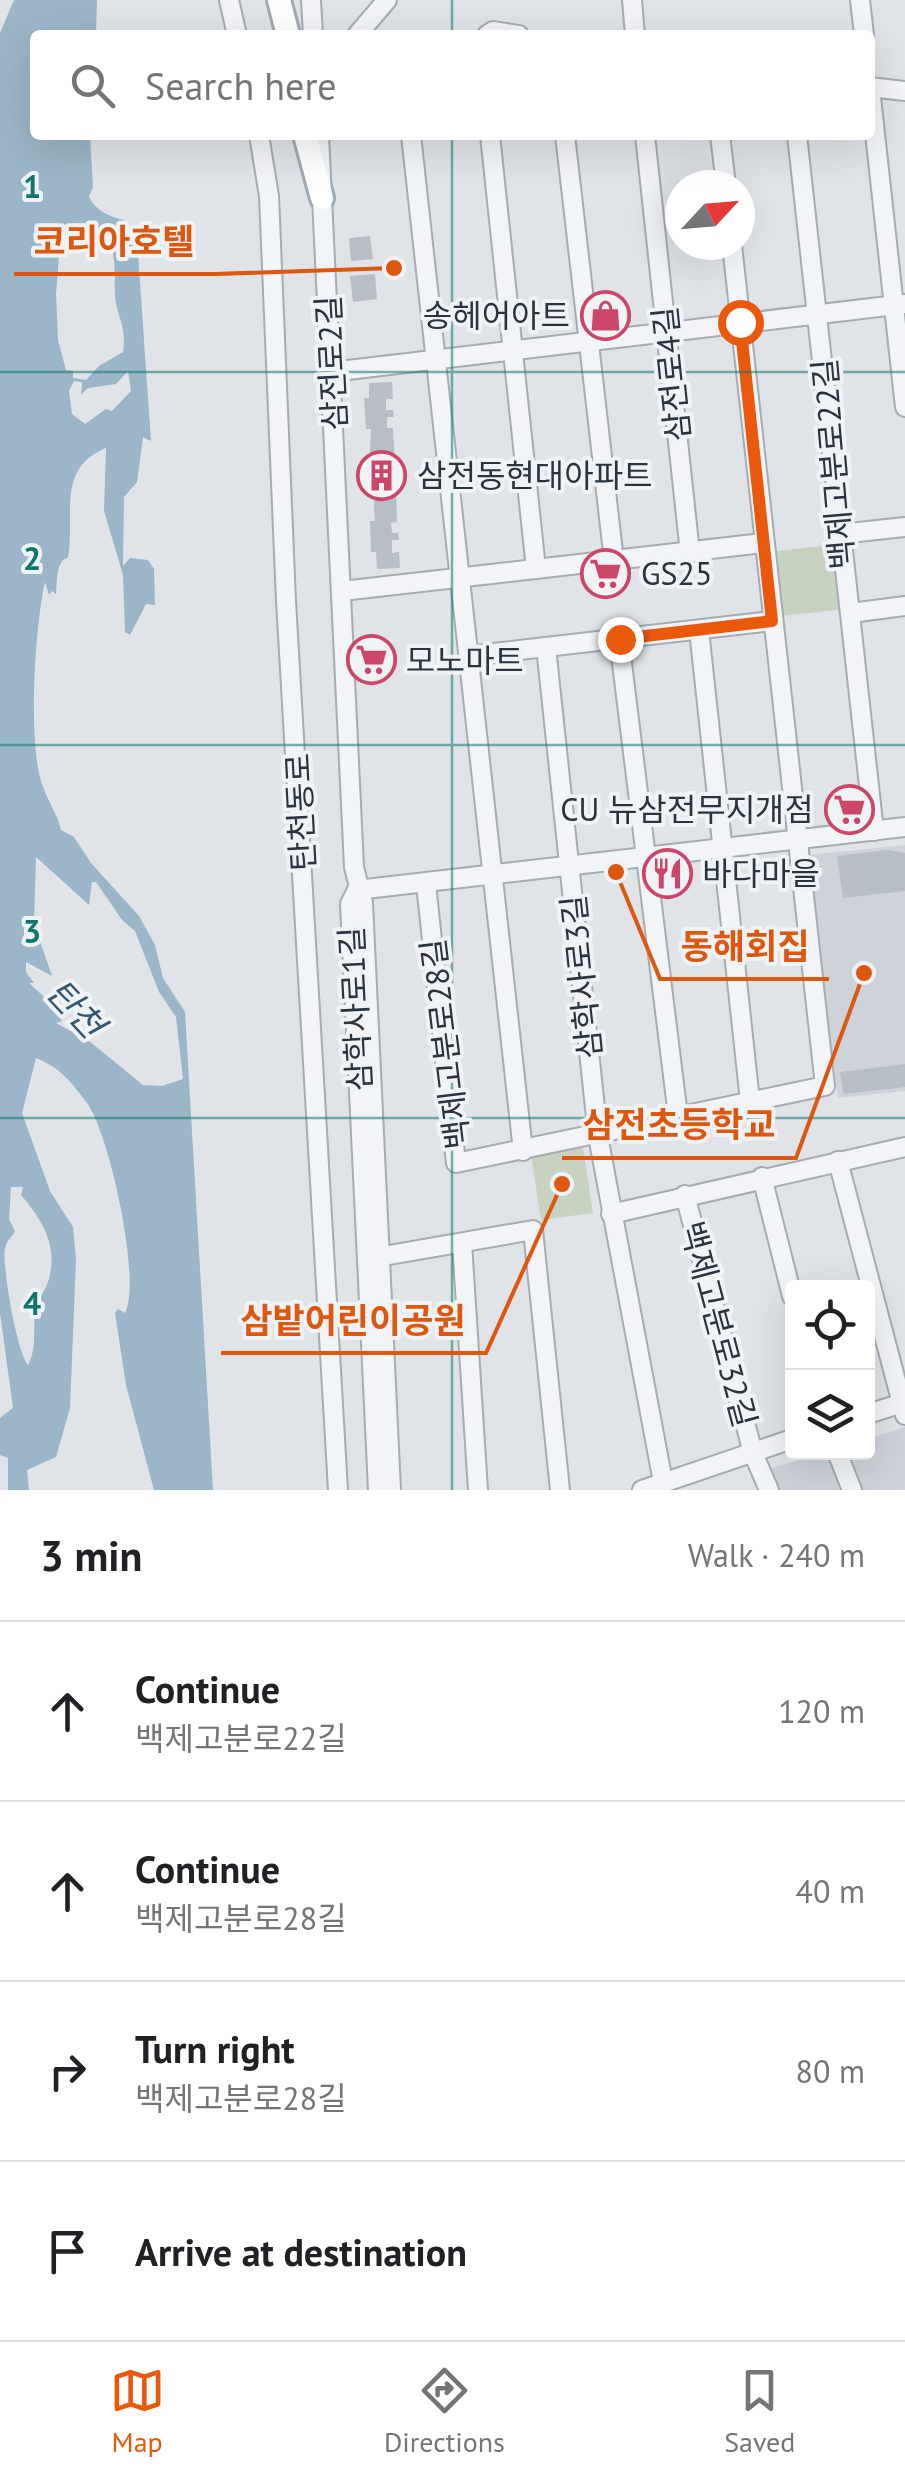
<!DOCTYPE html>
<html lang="en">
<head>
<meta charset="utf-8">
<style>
  body { margin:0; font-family:"PT Sans","Noto Sans KR",sans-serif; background:#f6f6f6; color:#202124 }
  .controls { position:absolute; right:30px; bottom:30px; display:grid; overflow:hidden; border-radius:10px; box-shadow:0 10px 40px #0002 }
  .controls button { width:90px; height:90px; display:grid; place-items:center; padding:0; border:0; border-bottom:2px solid #e0e0e0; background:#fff; color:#202124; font:50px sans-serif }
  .compass { position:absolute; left:665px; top:170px; width:90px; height:90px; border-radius:50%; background:#fff; box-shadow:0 10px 40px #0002; rotate:64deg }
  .stop { position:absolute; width:30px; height:30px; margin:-22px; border:8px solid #ea580c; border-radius:50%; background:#fff }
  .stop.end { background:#ea580c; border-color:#fff; box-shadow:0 2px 10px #0008 }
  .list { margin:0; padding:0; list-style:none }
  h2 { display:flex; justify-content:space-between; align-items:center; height:130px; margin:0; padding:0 40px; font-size:42px }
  h2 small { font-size:32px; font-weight:400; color:#757577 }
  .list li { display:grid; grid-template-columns:65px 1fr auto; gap:30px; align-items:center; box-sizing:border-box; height:180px; padding:0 40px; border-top:2px solid #e0e0e0 }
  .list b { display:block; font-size:38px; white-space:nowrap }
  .list p { margin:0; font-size:32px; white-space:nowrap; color:#757577 }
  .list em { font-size:32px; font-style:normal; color:#757577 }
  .icon { flex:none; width:55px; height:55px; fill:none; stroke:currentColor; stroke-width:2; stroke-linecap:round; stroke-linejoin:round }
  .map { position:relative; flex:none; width:905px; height:1490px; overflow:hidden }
  .search { position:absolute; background:#fff; box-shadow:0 10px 40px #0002; left:30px; right:30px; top:30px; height:110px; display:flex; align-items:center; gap:25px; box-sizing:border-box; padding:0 35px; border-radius:10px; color:#757577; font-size:38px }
  .sheet { height:850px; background:#fff }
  nav { display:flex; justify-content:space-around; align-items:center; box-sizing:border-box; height:140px; border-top:2px solid #e0e0e0; background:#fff; font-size:28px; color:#757577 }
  nav a { display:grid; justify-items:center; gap:5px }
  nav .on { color:#ea580c }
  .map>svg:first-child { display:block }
  .built { fill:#ced3da }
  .green { fill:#c7d2c1 }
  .water { fill:#9bb6c8; fill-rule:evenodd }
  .building { fill:#b7bec5 }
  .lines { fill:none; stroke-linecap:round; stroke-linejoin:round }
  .minor-casing { stroke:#a5acb2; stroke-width:22 }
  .major-casing { stroke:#9faab4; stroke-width:28 }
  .minor { stroke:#f2f4f7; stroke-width:18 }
  .major { stroke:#fff; stroke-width:22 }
  .route { stroke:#ea580c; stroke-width:12 }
  .grid { fill:none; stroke:#0f766e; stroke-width:2.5; stroke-opacity:0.55 }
  .labels { text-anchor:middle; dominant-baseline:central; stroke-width:8; stroke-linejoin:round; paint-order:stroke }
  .poi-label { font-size:32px; fill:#29343f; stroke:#eff3f6; text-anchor:start }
  .street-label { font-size:32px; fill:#29343f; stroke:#eff3f6 }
  .water-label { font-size:35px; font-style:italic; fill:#335773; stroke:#eff3f6 }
  .grid-label { font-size:32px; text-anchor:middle; font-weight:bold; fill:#0f766e; stroke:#eff3f6; stroke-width:8; stroke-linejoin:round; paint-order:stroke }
  .leader { fill:none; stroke:#de570f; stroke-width:4 }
  .callout-dot { fill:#de570f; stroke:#eff3f6; stroke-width:4 }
  .callout-label { font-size:35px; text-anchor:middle; font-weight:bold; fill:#de570f; stroke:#eff3f6; stroke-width:8; stroke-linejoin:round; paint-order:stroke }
</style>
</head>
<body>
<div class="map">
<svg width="905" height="1490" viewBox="0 0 905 1490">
  <rect width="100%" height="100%" fill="#e0e4e8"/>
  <g class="built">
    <path d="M905,845V1091L838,1098L808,855Z"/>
    <path d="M905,1427V1490H778L769,1469L823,1453L868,1452V1439Z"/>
  </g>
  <g class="green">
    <path d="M839,544L846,609L780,616L770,552Z"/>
    <path d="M583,1148L593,1213L541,1220L531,1155Z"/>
  </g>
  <path class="water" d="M14,0H97L96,35H35V135H90L93,187L89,197C96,211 110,217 124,220L137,239L151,441L143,437L137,482L124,497L123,566L130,558L148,560L154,569L155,605L146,604L130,635L125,632L123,575L104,511L106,448C59,467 73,509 69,551C67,565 67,553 61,563C56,570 57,585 56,594L52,591L49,595L45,582C35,625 27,746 43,787C49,803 57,813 61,830L74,837L91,863L139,916L155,945L163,978L185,1012L213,1490H154L126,1385L115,1313L118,1309L125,1313C142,1281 109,1132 87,1103C72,1083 61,1068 36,1058L22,1113L50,1191L73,1227L76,1260L70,1408L56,1457L27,1470L29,1490H8V1458L0,1455V1418L13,1408L0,1313V33ZM76,231L108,239C117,258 114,275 115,296C117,318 127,326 123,352L99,366L86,380L73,378V371L66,370L58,340L56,294L60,242L67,239L76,244ZM128,371L131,391L112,411L106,409L85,424L72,414L69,391L74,381L82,382L81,395L88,388L116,384ZM36,857L89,905L92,882H96L122,920L135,931L159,992L176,1017L183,1079L162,1086L143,1085L89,1041L56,1023L62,1021L55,1007L29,983H34L26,972V962L52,976L34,924ZM11,1187H23L21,1195C43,1221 59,1247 48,1282C45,1291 36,1302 35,1311C33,1331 37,1348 28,1365C16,1350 2,1264 5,1249C7,1239 11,1239 15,1231L9,1219Z"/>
  <g class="building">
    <path d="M370,236L373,259L351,261L349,238Z"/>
    <path d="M375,274L377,299L353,302L350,276Z"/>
    <path d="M392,382L393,399H386V410H393L394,417H387V428H393L395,461H389V471H396V478H389L390,490L396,489L397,522L391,523L392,533H398L399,540H392V553L399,552L400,568L377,569L376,552H371L370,521H375L373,490H368L371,429H366L364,398H369V383Z"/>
    <path d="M887,850L905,853V891L843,898L837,856Z"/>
    <path d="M905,1064V1087L843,1094L840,1072Z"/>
  </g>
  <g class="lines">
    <defs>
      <g id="minor">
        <path d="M229,0L237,35"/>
        <path d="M311,0L313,35"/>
        <path d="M632,0L635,35"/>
        <path d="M860,0L864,35"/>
        <path d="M357,35L387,0"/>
        <path d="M487,35L493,31L519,35"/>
        <path d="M870,87L905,91"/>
        <path d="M870,88L905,407"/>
        <path d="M259,135L269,196L286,601L338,1490"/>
        <path d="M319,135L354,867L363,903L391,1490"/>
        <path d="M411,135L523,1151"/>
        <path d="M490,135L536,569"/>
        <path d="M565,135L614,561"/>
        <path d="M645,135L690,553"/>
        <path d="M720,135L726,185"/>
        <path d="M797,135L874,831"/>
        <path d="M331,372L905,304"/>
        <path d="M840,534L905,527"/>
        <path d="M342,591L763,543"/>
        <path d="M851,613L905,606"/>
        <path d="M699,630L750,1101"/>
        <path d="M619,639L678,1116"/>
        <path d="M546,647L598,1136L663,1482"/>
        <path d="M468,656L772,621"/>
        <path d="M426,884L456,1163L825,1086L732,245"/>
        <path d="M357,890L350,904L378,1490"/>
        <path d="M357,890L905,827"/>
        <path d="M838,1161L905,1415"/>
        <path d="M762,1177L792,1296"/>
        <path d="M685,1195L753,1453L769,1490"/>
        <path d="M611,1214L905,1147"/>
        <path d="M462,1243L478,1490"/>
        <path d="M372,1258L533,1230L560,1490"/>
        <path d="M868,1414L905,1402"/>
        <path d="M837,1452L852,1490"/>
        <path d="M642,1490L792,1439"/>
      </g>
      <g id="major">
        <path d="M279,0L288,35"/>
        <path d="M305,135L322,198"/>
      </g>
    </defs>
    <use href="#minor" class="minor-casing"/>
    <use href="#major" class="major-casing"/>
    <use href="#minor" class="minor"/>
    <use href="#major" class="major"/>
  </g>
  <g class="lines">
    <path class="route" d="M620,639L772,621L740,322"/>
  </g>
  <path class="grid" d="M452,0V35M452,135V1490M0,372H905M0,745H905M0,1118H905"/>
  <defs>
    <symbol id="shop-ring" viewBox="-11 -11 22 22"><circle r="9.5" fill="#eff3f6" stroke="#cc466a" stroke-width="1.5"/><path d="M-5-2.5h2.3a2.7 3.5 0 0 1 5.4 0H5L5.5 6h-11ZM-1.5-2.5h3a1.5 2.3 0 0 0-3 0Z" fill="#cc466a"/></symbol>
    <symbol id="building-ring" viewBox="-11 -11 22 22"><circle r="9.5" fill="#eff3f6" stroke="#cc466a" stroke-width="1.5"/><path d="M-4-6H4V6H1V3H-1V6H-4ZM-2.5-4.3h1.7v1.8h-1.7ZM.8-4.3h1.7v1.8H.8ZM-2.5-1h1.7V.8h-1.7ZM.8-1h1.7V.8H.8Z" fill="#cc466a"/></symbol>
    <symbol id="supermarket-ring" viewBox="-11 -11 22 22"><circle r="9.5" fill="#eff3f6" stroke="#cc466a" stroke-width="1.5"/><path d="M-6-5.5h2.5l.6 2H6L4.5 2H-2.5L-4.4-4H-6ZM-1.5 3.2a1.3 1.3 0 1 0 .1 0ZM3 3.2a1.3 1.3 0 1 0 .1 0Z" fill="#cc466a"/></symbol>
    <symbol id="restaurant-ring" viewBox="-11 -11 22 22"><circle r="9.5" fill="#eff3f6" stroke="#cc466a" stroke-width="1.5"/><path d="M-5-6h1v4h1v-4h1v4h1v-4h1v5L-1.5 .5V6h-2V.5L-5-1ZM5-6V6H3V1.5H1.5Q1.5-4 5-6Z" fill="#cc466a"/></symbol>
  </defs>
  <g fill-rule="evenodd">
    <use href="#shop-ring" x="578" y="288" width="55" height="55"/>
    <use href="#building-ring" x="354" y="448" width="55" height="55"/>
    <use href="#supermarket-ring" x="578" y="546" width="55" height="55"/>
    <use href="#supermarket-ring" x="344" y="632" width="55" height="55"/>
    <use href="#supermarket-ring" x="822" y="782" width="55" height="55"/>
    <use href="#restaurant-ring" x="640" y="846" width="55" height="55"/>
  </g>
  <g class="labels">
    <g class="poi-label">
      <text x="570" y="315" text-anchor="end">송헤어아트</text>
      <text x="417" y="475">삼전동현대아파트</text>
      <text x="641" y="573">GS25</text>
      <text x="406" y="660">모노마트</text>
      <text x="814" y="809" text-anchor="end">CU 뉴삼전무지개점</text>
      <text x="702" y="873">바다마을</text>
    </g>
    <g class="street-label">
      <text transform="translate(331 363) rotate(-93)">삼전로2길</text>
      <text transform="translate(671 374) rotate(-96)">삼전로4길</text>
      <text transform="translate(833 464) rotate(-95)">백제고분로22길</text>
      <text transform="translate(300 812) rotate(-93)">탄천동로</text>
      <text transform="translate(581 977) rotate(-96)">삼학사로3길</text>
      <text transform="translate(355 1009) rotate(-93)">삼학사로1길</text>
      <text transform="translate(445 1044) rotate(-97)">백제고분로28길</text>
      <text transform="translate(719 1324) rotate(75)">백제고분로32길</text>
    </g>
    <g class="water-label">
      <text transform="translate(76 1008) rotate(47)">탄천</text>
    </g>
  </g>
  <g class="grid-label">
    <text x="32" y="198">1</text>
    <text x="32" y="570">2</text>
    <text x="32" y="943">3</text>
    <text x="32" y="1315">4</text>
  </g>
  <path class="leader" d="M394 268L215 274H14M616 872L660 979H829M864 973L796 1158H562M562 1184L486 1353H221"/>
  <g class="callout-dot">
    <circle cx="394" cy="268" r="10"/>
    <circle cx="616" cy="872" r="10"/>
    <circle cx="864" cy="973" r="10"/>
    <circle cx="562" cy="1184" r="10"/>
  </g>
  <g class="callout-label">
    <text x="114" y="254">코리아호텔</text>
    <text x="745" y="959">동해회집</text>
    <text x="679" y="1137">삼전초등학교</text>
    <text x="353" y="1333">삼밭어린이공원</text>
  </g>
</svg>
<div class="controls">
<button><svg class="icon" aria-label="locate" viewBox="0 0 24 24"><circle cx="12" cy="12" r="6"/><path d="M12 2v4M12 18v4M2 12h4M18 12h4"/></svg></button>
<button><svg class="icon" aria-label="layers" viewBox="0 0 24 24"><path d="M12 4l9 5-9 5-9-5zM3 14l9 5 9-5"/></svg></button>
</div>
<svg class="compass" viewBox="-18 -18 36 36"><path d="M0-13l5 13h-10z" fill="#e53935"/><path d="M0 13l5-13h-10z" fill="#757577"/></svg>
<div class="stop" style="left:740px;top:322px"></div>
<div class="stop end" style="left:620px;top:639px"></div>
<div class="search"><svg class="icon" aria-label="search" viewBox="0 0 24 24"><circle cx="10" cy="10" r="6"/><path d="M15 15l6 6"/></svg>Search here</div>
</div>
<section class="sheet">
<h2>3 min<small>Walk · 240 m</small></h2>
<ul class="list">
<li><svg class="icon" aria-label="ahead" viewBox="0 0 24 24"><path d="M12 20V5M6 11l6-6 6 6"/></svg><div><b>Continue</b><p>백제고분로22길</p></div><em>120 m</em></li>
<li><svg class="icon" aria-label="ahead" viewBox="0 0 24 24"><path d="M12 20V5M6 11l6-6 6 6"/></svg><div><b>Continue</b><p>백제고분로28길</p></div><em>40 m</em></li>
<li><svg class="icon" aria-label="right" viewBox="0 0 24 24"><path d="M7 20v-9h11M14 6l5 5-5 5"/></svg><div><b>Turn right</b><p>백제고분로28길</p></div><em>80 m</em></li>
<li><svg class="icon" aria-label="arrive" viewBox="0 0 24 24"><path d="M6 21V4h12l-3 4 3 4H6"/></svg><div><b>Arrive at destination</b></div></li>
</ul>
</section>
<nav>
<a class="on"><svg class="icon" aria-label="map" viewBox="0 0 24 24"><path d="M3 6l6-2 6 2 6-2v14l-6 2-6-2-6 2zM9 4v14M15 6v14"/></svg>Map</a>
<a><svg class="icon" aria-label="directions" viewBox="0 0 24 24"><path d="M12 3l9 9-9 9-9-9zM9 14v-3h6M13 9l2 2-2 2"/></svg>Directions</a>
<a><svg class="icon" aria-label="saved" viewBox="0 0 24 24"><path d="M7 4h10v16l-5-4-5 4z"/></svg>Saved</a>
</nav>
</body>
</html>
